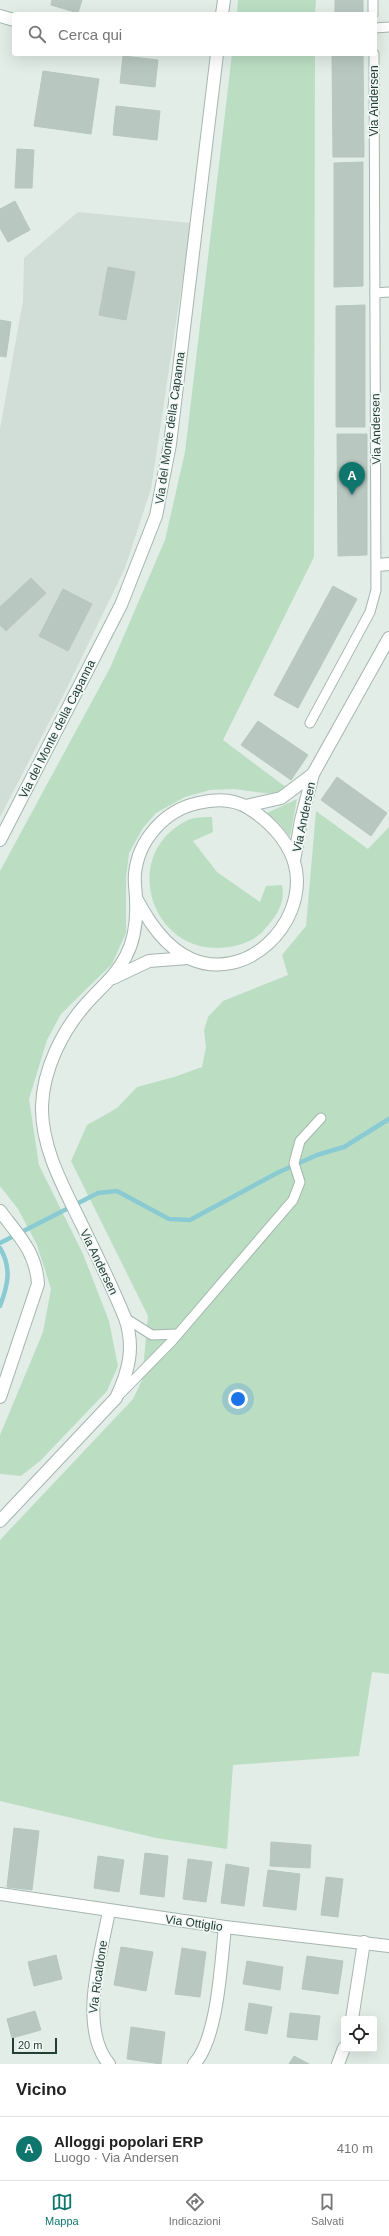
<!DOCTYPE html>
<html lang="it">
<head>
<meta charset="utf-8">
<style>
  body { margin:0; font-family:Helvetica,sans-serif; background:#f2f2f2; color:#222 }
  .controls { position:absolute; right:12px; bottom:12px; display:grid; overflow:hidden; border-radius:4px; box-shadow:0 4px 16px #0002 }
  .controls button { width:36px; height:36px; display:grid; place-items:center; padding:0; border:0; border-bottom:1px solid #e0e0e0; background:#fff; color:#222; font:20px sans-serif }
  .scale { position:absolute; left:12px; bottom:10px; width:45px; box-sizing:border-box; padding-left:4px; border:2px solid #223e35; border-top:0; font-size:11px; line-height:14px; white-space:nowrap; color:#223e35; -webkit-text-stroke:3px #f3f9f6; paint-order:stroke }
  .you { position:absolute; left:238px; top:1399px; width:14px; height:14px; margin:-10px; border:3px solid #fff; border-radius:50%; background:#1a73e8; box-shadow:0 0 0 6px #1a73e833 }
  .badge { display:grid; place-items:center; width:26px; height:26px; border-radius:50%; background:#0f766e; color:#fff; font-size:13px; font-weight:700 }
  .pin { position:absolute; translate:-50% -33px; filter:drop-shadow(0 1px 2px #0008) }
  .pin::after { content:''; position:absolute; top:21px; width:14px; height:12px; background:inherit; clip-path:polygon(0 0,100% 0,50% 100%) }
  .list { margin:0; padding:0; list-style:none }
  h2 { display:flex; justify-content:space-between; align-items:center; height:52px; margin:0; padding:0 16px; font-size:17px }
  h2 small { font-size:13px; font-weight:400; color:#767676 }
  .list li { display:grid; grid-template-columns:26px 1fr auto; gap:12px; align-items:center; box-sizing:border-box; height:64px; padding:0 16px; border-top:1px solid #e0e0e0 }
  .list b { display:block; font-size:15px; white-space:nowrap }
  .list p { margin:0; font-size:13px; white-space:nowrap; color:#767676 }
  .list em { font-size:13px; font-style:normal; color:#767676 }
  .icon { flex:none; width:22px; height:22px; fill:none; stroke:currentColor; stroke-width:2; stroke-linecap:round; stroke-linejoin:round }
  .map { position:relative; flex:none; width:389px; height:2064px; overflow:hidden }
  .search { position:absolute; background:#fff; box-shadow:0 4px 16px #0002; left:12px; right:12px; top:12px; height:44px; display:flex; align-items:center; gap:10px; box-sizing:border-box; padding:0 14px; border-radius:4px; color:#767676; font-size:15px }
  .sheet { height:116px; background:#fff }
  nav { display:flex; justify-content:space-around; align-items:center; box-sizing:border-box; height:56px; border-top:1px solid #e0e0e0; background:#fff; font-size:11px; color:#767676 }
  nav a { display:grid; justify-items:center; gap:2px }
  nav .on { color:#0f766e }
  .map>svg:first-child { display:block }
  .built { fill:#d1ddd7 }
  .green { fill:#bbdec3 }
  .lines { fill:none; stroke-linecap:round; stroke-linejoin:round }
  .stream { stroke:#8acad3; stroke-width:4.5 }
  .building { fill:#b8c8c1; stroke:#b5c7be }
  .service-casing { stroke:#a5b5af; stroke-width:11 }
  .minor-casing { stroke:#a5b5af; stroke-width:14 }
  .tertiary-casing { stroke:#a5b5af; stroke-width:14 }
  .service { stroke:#fff; stroke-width:9 }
  .minor { stroke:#fff; stroke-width:12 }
  .tertiary { stroke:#fff; stroke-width:12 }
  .labels { text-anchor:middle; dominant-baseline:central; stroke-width:3.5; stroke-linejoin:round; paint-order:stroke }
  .street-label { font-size:12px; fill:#223e35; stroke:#f3f9f6 }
</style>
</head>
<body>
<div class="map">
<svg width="389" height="2064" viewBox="0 0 389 2064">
  <rect width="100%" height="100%" fill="#e2ede8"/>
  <path class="built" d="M78,212L191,223L151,489L125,568L66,690L0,817V429L23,301L24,258Z"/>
  <g class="green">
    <path d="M238,0H316L315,14H237Z"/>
    <path d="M232,54H315L314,557L223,740L287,788L272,794L234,789L210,790L185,797L156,813L143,828L129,853L126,879V933L112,964L61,1014L47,1040L29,1099L39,1165L83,1254L109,1321L118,1366L107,1391L40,1461L21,1476L0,1474V1435L43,1332L51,1289L37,1245L18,1209L0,1186V871L110,668L165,540L185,452Z"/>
    <path d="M297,799L290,837L279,823L267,813Z"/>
    <path d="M316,811L368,849L389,827V1674L372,1672L359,1756L233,1765L227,1849L156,1838L0,1801V1540L133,1399L142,1380L148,1316L71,1161L87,1125L117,1108L137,1087L174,1077L202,1067L206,1047L204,1030L208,1017L223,1001L288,975L282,955L306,926Z"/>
    <path d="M212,817L213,832L193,841L217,872L260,902L266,886L282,885C286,903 276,917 264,930C256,940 241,945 229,947C152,960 117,854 188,820C194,817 204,817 212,817Z"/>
  </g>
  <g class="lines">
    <g class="stream">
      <path d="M0,1243L98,1193L117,1191L169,1219L190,1220L277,1173L317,1155L344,1147L389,1119"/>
      <path d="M0,1248C12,1268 8,1285 0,1306"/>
    </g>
  </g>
  <g class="building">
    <path d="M52,0H82L78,13L51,5Z"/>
    <rect x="335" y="0" width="28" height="14"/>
    <path d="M332,54H363L364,157H333Z"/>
    <path d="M123,56L158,60L155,87L120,83Z"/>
    <path d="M43,71L99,79L91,134L34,126Z"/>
    <path d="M116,106L160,111L157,140L113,135Z"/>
    <path d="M17,149L34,150L32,188H15Z"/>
    <path d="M363,162V286L334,287V163Z"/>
    <path d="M15,201L30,230L8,242L0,228V209Z"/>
    <path d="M108,267L135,272L126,320L99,315Z"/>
    <path d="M365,305V427H336V306Z"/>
    <path d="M0,320L11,322L6,357L0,356Z"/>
    <path d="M337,434H367V555L338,556Z"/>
    <path d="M31,578L46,593L6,631L0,625V607Z"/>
    <path d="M333,586L357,599L298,708L274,695Z"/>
    <path d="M63,589L92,604L68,651L39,636Z"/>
    <path d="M258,721L308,755L291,780L241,745Z"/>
    <path d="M337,777L387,813L371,836L321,800Z"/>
    <path d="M14,1828L39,1831L32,1890L7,1887Z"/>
    <path d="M271,1842L311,1845L310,1868L270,1866Z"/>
    <path d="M145,1853L168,1856L164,1897L140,1894Z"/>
    <path d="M98,1856L124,1860L119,1892L94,1888Z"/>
    <path d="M188,1859L212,1862L206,1902L183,1899Z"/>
    <path d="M226,1864L249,1868L244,1906L221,1903Z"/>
    <path d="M268,1870L300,1874L296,1910L263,1906Z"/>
    <path d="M326,1877L343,1879L338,1917L321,1915Z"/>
    <path d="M121,1947L153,1952L146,1991L114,1985Z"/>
    <path d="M182,1948L206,1952L200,1997L175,1994Z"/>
    <path d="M56,1955L62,1979L34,1986L28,1962Z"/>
    <path d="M307,1956L343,1961L338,1994L302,1989Z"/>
    <path d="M247,1961L283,1967L280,1990L243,1984Z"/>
    <path d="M249,2003L272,2007L267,2034L245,2030Z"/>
    <path d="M35,2011L41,2030L12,2038L7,2019Z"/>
    <path d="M290,2013L320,2016L317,2040L287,2037Z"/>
    <path d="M131,2027L165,2032L161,2064L127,2059Z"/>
    <path d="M294,2056L309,2064H289Z"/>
  </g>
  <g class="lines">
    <defs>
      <g id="service">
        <path d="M373,0V14"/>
        <path d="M375,28L389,27"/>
        <path d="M375,293L389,292"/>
        <path d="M310,723L370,612L376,590L374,54"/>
        <path d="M125,1318L152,1335L178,1334"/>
        <path d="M120,1394L172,1341L293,1200L300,1182L294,1163L300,1141L321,1118"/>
      </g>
      <g id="minor">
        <path d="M222,14L224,0"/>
        <path d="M0,16L14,20"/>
        <path d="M378,565L389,564"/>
        <path d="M0,840L121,605L156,516L170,444L217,54"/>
        <path d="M0,1211C19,1236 36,1252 38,1284L0,1397"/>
        <path d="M0,1894L225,1927L389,1946"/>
        <path d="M352,2019L364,1942"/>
        <path d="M109,2064C78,2027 101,1955 109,1911"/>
        <path d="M194,2064C218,2039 221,1962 225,1927"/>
        <path d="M338,2064L344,2048"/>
      </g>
      <g id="tertiary">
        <path d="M246,806L281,798L313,774"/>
        <path d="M294,861L301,820L313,774L389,638"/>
        <path d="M113,978L149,961L188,958"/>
        <path d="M0,1521L116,1398C129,1371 135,1347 125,1318C112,1286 97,1256 82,1225C64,1188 41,1148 42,1106C43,1070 62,1031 86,1004C100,988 116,976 126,956C135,939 137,918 136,899C136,891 134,883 135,874C138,840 165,810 198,803C215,799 235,799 250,809C271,822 292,845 296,870C305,925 246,983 191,959C165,947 149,922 136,898"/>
      </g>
    </defs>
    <use href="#service" class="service-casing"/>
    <use href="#minor" class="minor-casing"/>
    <use href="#tertiary" class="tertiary-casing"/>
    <use href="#service" class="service"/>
    <use href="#minor" class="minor"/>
    <use href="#tertiary" class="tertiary"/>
  </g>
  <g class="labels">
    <g class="street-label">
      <text transform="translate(374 101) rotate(-90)">Via Andersen</text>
      <text transform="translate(170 428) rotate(-82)">Via del Monte della Capanna</text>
      <text transform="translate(376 429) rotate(-91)">Via Andersen</text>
      <text transform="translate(57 729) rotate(-63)">Via del Monte della Capanna</text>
      <text transform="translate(304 817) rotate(-78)">Via Andersen</text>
      <text transform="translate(99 1262) rotate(64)">Via Andersen</text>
      <text transform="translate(194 1923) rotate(8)">Via Ottiglio</text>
      <text transform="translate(98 1977) rotate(-82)">Via Ricaldone</text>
    </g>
  </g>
</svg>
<div class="controls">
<button><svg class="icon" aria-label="locate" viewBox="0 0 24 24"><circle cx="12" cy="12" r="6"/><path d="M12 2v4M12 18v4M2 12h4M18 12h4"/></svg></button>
</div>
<div class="scale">20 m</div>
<div class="you"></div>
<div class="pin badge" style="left:352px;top:495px">A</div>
<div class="search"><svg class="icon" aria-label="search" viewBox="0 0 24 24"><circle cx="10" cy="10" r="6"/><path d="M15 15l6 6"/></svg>Cerca qui</div>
</div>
<section class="sheet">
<h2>Vicino<small></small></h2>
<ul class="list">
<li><span class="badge">A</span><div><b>Alloggi popolari ERP</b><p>Luogo · Via Andersen</p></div><em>410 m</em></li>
</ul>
</section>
<nav>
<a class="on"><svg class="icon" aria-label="map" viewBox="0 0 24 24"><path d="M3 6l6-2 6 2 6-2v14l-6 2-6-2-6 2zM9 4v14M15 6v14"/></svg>Mappa</a>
<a><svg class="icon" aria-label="directions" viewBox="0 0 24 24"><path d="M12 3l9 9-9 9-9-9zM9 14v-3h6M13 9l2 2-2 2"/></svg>Indicazioni</a>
<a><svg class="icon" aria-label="saved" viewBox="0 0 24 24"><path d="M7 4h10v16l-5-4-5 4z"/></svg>Salvati</a>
</nav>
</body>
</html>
